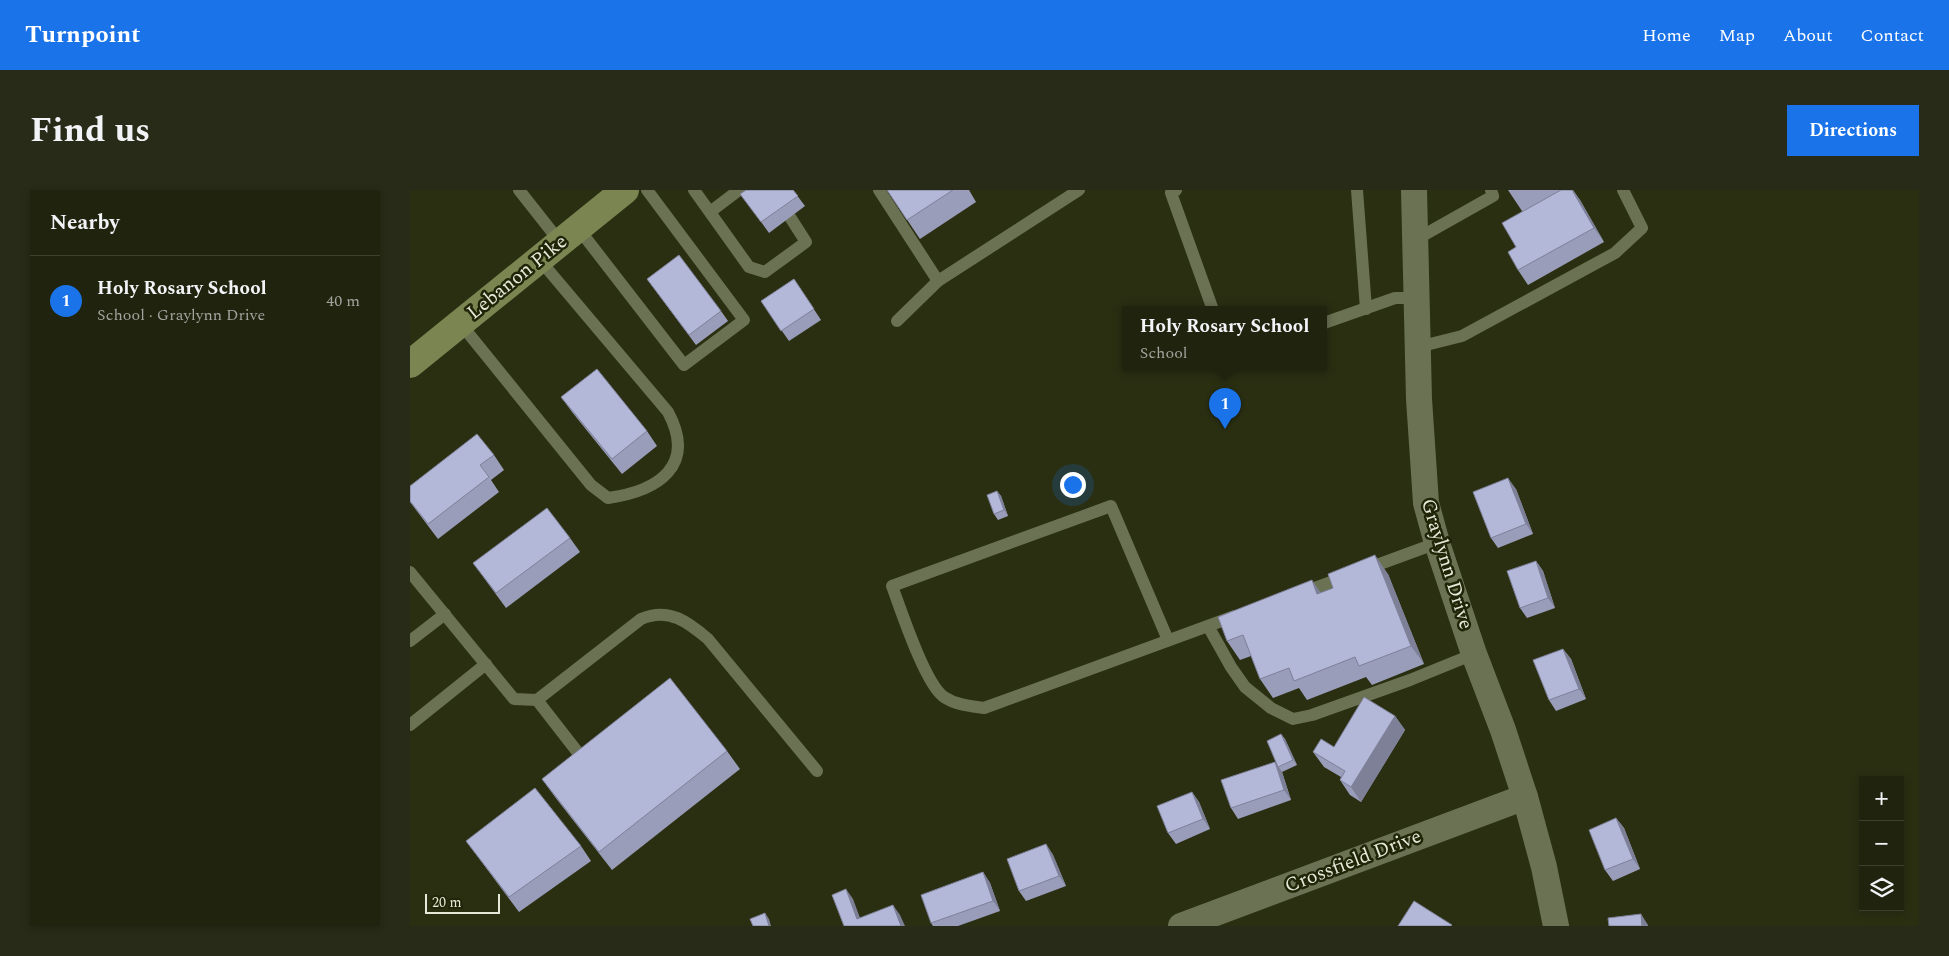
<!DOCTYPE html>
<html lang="en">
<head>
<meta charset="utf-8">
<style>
  body { margin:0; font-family:Spectral,serif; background:#282b17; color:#f1f3f6 }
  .controls { position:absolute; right:15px; bottom:15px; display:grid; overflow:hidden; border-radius:0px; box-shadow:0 2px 8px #0003 }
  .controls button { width:45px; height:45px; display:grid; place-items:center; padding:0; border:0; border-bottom:1px solid #3d402e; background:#20230e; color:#f1f3f6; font:25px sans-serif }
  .scale { position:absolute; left:15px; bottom:12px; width:75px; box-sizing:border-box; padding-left:5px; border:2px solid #e5e9d8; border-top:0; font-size:14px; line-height:18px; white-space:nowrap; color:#e5e9d8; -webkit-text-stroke:4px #202508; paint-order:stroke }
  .you { position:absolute; left:662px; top:294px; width:18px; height:18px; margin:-12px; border:4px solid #fff; border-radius:50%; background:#1a73e8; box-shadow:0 0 0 8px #1a73e833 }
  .badge { display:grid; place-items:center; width:32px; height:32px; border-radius:50%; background:#1a73e8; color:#fff; font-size:16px; font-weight:700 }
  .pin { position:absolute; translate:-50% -41px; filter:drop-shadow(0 1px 2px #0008) }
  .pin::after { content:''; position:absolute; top:26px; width:18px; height:15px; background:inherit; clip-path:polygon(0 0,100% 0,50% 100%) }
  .popup { position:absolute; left:712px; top:116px; width:205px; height:65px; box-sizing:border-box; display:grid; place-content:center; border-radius:0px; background:#20230e; filter:drop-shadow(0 1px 4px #0005); font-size:16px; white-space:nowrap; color:#a2a49e }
  .popup b { font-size:19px; color:#f1f3f6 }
  .popup::after { content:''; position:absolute; left:50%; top:100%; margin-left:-10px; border:10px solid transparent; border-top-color:#20230e }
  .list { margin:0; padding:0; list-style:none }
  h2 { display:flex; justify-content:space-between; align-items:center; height:65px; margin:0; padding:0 20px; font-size:21px }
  h2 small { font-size:16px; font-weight:400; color:#a2a49e }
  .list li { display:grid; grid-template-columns:32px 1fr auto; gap:15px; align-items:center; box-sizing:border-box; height:90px; padding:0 20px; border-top:1px solid #3d402e }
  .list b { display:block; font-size:19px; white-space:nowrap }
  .list p { margin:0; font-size:16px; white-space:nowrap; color:#a2a49e }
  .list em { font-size:16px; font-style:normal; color:#a2a49e }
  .icon { flex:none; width:28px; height:28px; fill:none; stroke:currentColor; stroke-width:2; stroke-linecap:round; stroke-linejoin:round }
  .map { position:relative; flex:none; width:1509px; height:736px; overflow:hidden; border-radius:0px }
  header { display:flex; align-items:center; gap:30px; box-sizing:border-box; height:70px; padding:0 25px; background:#1a73e8; color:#fff }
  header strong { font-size:24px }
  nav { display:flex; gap:28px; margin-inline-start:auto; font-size:18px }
  .intro { display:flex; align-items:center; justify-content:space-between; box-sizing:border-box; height:120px; padding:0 30px }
  h1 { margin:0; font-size:35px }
  .button { padding:12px 22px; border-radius:0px; background:#1a73e8; color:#fff; font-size:18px; font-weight:700 }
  main { display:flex; gap:30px; padding:0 30px }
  aside { flex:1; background:#20230e; border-radius:0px; box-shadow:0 2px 8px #0003 }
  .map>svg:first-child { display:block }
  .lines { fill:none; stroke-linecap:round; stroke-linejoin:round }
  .service { stroke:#6b7253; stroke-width:12 }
  .minor { stroke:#6b7253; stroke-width:26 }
  .primary { stroke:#7a8551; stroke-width:28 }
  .wall { fill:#9a9dba }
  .shaded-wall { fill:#7d8097 }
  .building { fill:#b3b7d8; stroke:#7d8097 }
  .labels { text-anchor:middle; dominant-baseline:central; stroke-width:5; stroke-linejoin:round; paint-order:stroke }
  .street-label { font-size:20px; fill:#e5e9d8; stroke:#202508 }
</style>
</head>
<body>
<header>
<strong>Turnpoint</strong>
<nav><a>Home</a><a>Map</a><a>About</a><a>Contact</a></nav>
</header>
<div class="intro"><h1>Find us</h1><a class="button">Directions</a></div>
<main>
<aside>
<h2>Nearby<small></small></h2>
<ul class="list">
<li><span class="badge">1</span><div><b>Holy Rosary School</b><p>School · Graylynn Drive</p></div><em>40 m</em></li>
</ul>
</aside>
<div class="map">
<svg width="1509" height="736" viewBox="0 0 1509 736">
  <rect width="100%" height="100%" fill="#2a2f12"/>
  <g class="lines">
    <g class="service">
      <path d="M109,0L150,52"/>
      <path d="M284,0L339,77L355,82L396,52L380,27"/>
      <path d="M469,0L528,91"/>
      <path d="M766,0L761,3L803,120"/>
      <path d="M947,0L956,119"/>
      <path d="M300,22L329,0"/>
      <path d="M168,38L274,175L334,130L237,0"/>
      <path d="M1005,50L1083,6L1081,0"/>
      <path d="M487,131L528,91L669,0"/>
      <path d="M50,133L181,295L198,308C248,301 287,276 258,222L129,69"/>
      <path d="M914,133L985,108H1006"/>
      <path d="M1008,157L1052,146L1205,63L1232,38L1213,0"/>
      <path d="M956,379L1027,353"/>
      <path d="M0,382L104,509L127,510L169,564"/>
      <path d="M891,403L935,387"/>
      <path d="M798,436L821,477L835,497L861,518L883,529L902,525L1000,490L1064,464"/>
      <path d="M758,450L701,316L482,396C491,420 515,494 534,507C546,515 560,516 574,518L825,426"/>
      <path d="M0,451L35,424"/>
      <path d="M127,510L231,429C259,417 278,432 298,449L407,581"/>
      <path d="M0,535L76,474"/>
    </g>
    <g class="minor">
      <path d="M1004,0L1009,209L1016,313L1027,353L1064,464L1093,540L1115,607L1134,677L1146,736"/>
      <path d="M771,736L1115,607"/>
    </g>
    <path class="primary" d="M0,174L215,0"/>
  </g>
  <g class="wall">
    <path d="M383,0L395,16L359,43L338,14Z"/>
    <path d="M477,0H559L566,12L510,49Z"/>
    <path d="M1098,0H1163L1170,10L1194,52L1118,95L1108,80L1106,57L1112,21Z"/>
    <path d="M237,89L311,121L318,131L286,155Z"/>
    <path d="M384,89L411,130L379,151L351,111Z"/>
    <path d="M151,207L237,241L247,256L212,284L162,222Z"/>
    <path d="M84,265L94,280L81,290L89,302L28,349L0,312V296Z"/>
    <path d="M1106,299L1123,344L1088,358L1081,348Z"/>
    <path d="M587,301L591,306L598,326L588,330L584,324Z"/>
    <path d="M160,348L170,362L96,418L63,373Z"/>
    <path d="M1126,371L1133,381L1145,418L1117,428L1110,418Z"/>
    <path d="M978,384L1014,474L962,495L956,487L897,510L889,498L863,508L850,489L841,466L830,470L817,451L911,403Z"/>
    <path d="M1153,459L1161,469L1176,509L1146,521L1139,510Z"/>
    <path d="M985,526L995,540L951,612L940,605L930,590L931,587L914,577L903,562L924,557Z"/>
    <path d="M871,544L875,549L887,575L872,582L868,577Z"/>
    <path d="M317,561L330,579L202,680L145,607L132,589Z"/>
    <path d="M865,572L872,582L881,610L828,629L821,618Z"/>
    <path d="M782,602L789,612L800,639L766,654L758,643Z"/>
    <path d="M1206,628L1214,638L1230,679L1203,691L1195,680Z"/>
    <path d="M56,651L171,656L181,671L109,722Z"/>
    <path d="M636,654L643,665L656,696L616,711L609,701Z"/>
    <path d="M573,682L580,693L590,721L548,736H523L521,733Z"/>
  </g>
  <g class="shaded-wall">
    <path d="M1162,0L1170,10L1194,52L1184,38Z"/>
    <path d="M1098,288L1106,299L1123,344L1116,334Z"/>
    <path d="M587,301L591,306L598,326L594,320Z"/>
    <path d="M965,365L978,384L1014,474L1001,456Z"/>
    <path d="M1126,371L1133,381L1145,418L1138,408Z"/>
    <path d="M902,390L915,409L907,404Z"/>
    <path d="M1153,459L1161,469L1176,509L1169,499Z"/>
    <path d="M985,526L995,540L951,612L941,597Z"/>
    <path d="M871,544L875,549L887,575L883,570Z"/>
    <path d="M865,572L872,582L881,610L874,600Z"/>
    <path d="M782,602L789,612L800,639L793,629Z"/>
    <path d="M1206,628L1214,638L1230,679L1223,669Z"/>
    <path d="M636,654L643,665L656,696L649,686Z"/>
    <path d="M573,682L580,693L590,721L583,711Z"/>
    <path d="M436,699L443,709L453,736L447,729Z"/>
    <path d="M483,715L490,725L495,736H491Z"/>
    <path d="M355,723L359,729L361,736H359Z"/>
    <path d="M1231,724L1238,735V736H1232Z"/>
  </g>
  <g class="building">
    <path d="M336,0H383L388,6L351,32L330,4Z"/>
    <path d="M477,0H543L497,30Z"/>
    <path d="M1151,0H1162L1184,38L1108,80L1098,62L1106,57L1092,33Z"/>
    <path d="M269,65L311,121L279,145L237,89Z"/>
    <path d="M384,89L404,119L371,141L351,111Z"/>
    <path d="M187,179L237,241L202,269L151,207Z"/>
    <path d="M67,244L84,265L70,275L79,287L18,334L0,311V296Z"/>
    <path d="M1098,288L1116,334L1081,348L1063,302Z"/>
    <path d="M587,301L594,320L584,324L577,305Z"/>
    <path d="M137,318L160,348L86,403L63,373Z"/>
    <path d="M965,365L1001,456L949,476L945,467L884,491L879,478L850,489L833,445L817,451L808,427L902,390L907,404L923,398L918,384Z"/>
    <path d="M1126,371L1138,408L1110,418L1097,381Z"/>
    <path d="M1153,459L1169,499L1139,510L1123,470Z"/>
    <path d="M260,488L317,561L189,662L132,589Z"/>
    <path d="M954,507L985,526L941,597L930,590L935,581L903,562L911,549L924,557Z"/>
    <path d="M871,544L883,570L868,577L857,551Z"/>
    <path d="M865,572L874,600L821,618L811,590Z"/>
    <path d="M125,598L171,656L99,707L56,651Z"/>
    <path d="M782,602L793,629L758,643L747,616Z"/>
    <path d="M1206,628L1223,669L1195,680L1179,640Z"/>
    <path d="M636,654L649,686L609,701L597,669Z"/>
    <path d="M573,682L583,711L521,733L511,705Z"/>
    <path d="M436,699L447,729L483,715L491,736H434L422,705Z"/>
    <path d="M1004,711L1042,735L1041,736H988Z"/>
    <path d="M355,723L359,736H343L340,729Z"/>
    <path d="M1231,724L1232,736H1199L1198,728Z"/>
  </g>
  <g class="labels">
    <g class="street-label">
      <text transform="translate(107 87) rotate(-39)">Lebanon Pike</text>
      <text transform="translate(1037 374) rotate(73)">Graylynn Drive</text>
      <text transform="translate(943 671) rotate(-21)">Crossfield Drive</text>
    </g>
  </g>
</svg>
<div class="controls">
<button>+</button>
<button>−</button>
<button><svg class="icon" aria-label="layers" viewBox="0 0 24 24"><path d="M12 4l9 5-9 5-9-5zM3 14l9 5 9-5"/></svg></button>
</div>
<div class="scale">20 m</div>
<div class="you"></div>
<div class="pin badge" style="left:815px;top:239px">1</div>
<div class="popup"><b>Holy Rosary School</b>School</div>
</div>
</main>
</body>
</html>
